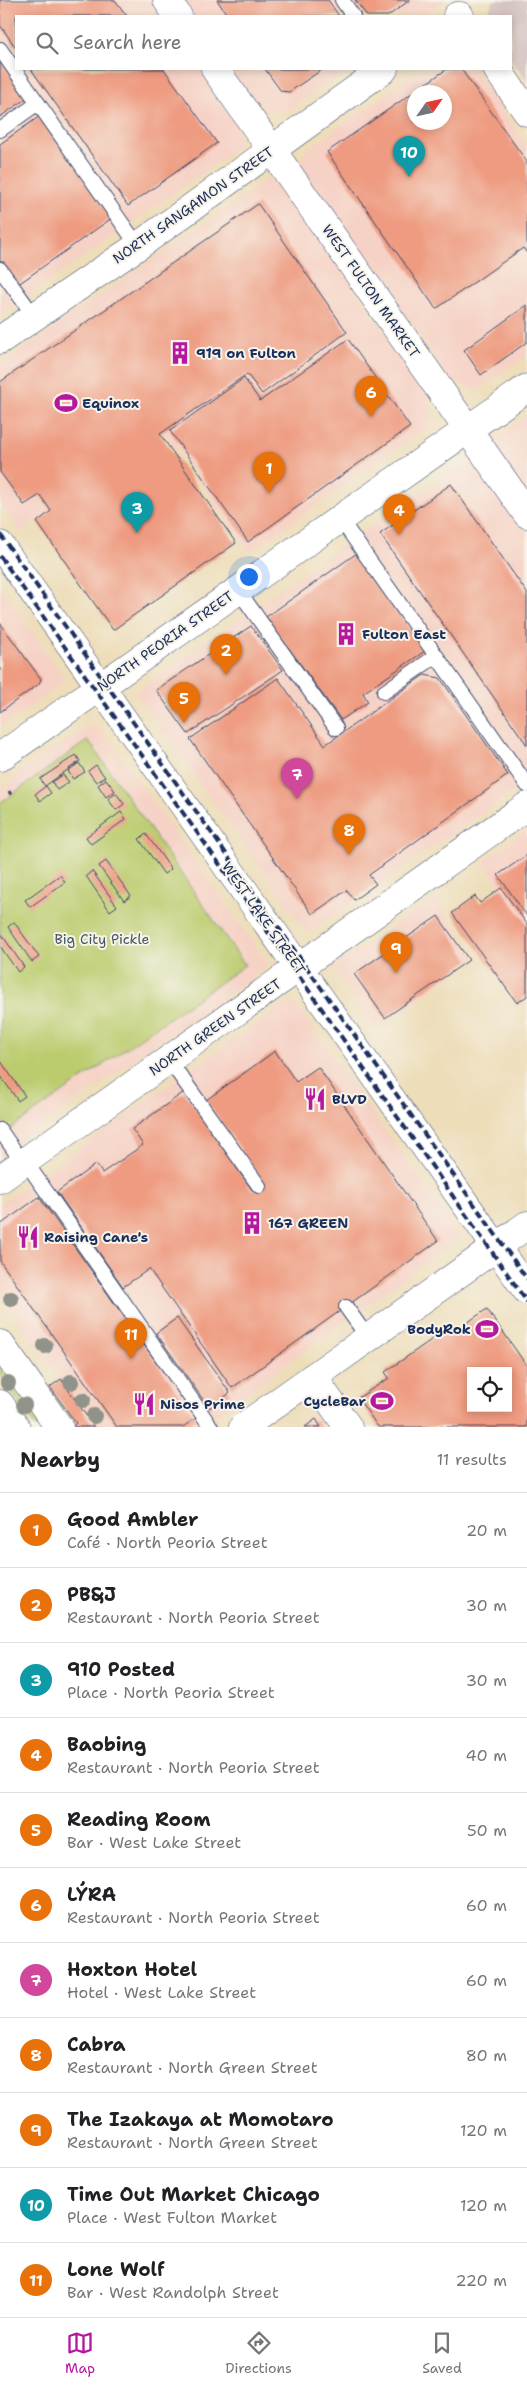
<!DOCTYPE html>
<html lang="en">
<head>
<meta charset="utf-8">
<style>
  body { margin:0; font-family:"Shantell Sans",sans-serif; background:#f6f6f6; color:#202124 }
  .controls { position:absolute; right:15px; bottom:15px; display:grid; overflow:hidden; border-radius:0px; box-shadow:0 2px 8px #0003 }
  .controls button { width:45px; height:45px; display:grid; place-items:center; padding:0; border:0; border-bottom:1px solid #e0e0e0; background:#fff; color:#202124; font:25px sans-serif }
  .compass { position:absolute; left:407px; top:85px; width:45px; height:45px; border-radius:50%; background:#fff; box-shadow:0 2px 8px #0003; rotate:56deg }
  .you { position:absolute; left:248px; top:576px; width:18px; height:18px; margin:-12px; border:4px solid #fff; border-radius:50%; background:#1a73e8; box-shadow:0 0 0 8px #1a73e833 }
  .badge { display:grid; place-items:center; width:32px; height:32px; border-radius:50%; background:#b5179e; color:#fff; font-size:16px; font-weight:700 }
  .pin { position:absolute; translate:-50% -41px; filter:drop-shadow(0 1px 2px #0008) }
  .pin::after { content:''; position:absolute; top:26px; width:18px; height:15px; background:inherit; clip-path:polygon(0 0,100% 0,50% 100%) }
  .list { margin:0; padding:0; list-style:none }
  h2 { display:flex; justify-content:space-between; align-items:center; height:65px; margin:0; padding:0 20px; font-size:21px }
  h2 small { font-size:16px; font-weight:400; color:#757577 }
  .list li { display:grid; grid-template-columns:32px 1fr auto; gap:15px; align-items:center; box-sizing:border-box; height:75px; padding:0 20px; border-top:1px solid #e0e0e0 }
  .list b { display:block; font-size:19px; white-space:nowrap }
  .list p { margin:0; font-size:16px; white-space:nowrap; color:#757577 }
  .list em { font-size:16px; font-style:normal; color:#757577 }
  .icon { flex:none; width:28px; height:28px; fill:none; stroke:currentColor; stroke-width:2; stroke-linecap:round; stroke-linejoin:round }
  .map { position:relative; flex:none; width:527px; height:1427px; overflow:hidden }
  .search { position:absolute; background:#fff; box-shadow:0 2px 8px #0003; left:15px; right:15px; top:15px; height:55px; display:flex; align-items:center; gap:12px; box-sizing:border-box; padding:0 18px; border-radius:0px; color:#757577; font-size:19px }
  .sheet { height:890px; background:#fff }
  nav { display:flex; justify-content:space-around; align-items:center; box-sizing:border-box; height:70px; border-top:1px solid #e0e0e0; background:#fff; font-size:14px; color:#757577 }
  nav a { display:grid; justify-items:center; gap:2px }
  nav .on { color:#b5179e }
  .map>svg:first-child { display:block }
  .built { fill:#f6d1c5; fill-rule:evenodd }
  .industrial { fill:#d1bfbf }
  .green { fill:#bbcc6e; stroke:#6b7e66 }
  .building { fill:#ee9b81; fill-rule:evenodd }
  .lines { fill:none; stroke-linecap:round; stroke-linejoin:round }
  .lane-casing { stroke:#3a496c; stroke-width:16 }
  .street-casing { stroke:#3a496c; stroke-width:29 }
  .secondary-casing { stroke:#3a496c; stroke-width:29 }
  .path { stroke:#3a496c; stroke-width:3; stroke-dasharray:4 4; stroke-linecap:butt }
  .lane { stroke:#fff; stroke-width:14 }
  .street { stroke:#fff; stroke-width:28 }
  .secondary { stroke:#fff; stroke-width:28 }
  .rail { stroke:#1b2f5e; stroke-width:4; stroke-dasharray:8 4; stroke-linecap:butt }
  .tree { fill:#909389 }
  .labels { text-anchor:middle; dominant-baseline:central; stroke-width:4; stroke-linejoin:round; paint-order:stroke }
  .street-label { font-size:14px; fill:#1b2f5e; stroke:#f7f3e8 }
  .poi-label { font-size:14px; font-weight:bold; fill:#1b2f5e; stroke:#f7f3e8; text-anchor:start }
  .park-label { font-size:14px; fill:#435662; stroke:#f7f3e8 }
</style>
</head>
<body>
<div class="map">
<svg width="527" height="1427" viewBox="0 0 527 1427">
  <rect width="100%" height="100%" fill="#f7f3e8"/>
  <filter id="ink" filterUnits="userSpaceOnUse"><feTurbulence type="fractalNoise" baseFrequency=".02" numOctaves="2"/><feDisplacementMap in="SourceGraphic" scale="10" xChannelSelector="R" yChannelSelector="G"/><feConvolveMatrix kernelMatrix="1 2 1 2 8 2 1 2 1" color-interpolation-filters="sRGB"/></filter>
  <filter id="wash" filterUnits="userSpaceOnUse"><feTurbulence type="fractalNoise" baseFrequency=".0096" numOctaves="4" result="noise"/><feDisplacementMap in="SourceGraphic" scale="20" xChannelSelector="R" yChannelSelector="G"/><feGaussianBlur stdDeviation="1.12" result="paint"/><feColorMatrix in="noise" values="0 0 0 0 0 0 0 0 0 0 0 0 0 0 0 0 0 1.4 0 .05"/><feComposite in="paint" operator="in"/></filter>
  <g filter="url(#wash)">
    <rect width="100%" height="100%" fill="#edddb9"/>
    <g class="built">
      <path d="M0,0H156L167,16H16V69H204L238,123L240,137L236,148L228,155L0,315Z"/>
      <path d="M180,0H445L423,16H191Z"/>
      <path d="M228,69H349L291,108L277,113L268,111L246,92Z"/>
      <path d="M422,69H474L527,146V356L475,391L450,380L303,171L301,166L303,155L309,148ZM414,92H444V122H414Z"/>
      <path d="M265,181H272L283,186L428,395L432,415L430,425L250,552L164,432L21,532L0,503V365Z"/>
      <path d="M527,416V494L496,448L495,443L496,438Z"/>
      <path d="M472,459L482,468L527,533V782L307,933L135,692L354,537L468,460Z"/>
      <path d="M0,587L66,680L0,728Z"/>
      <path d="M91,726L101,729L267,963L265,968L257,974L0,1155V790L11,783L18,774L65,740L74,738Z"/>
      <path d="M527,829V924L483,862Z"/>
      <path d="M434,898L476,957L375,1029L332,968Z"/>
      <path d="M290,1000H292L459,1235L450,1244L200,1427H94L0,1295V1204Z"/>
      <path d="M320,1408L333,1427H293Z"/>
    </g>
    <path class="industrial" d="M493,0H527V81L511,58V16H487Z"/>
    <g class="green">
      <path d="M88,740L245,965L9,1130L0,1117V803Z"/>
      <path d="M0,1364L45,1427H36L0,1375Z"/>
    </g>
    <g id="blocks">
      <g class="building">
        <path d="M0,0H115L127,16H16V48L0,25Z"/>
        <path d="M217,0H328L339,16H228Z"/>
        <path d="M355,0H410L388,16H367Z"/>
        <path d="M0,59L27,98L0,117Z"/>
        <path d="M31,69H164L217,143L128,206Z"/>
        <path d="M265,69H323L289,92L281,91Z"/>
        <path d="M447,69H461L527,162V253L523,248L436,309L327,152ZM414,92H444V122H414Z"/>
        <path d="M40,116L112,218L17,285L0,261V144Z"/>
        <path d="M258,204L347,332L262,394L247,374L160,434L236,543L113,630L37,522L51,511L40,495L24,505L0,472V382Z"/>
        <path d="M527,305V342L481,375L464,350Z"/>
        <path d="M348,339L410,427L248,542L170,431L244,378L260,401Z"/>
        <path d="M451,484L527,593V745L380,534Z"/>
        <path d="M357,553L425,651L363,693L368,702L341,720L266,617Z"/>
        <path d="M0,623L41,679L39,684L0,712Z"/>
        <path d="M251,626L283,670L188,734L156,690Z"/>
        <path d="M424,675L440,678L508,775L369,875L376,884L354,900L347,890L312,914L190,739L278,678L325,745Z"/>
        <path d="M76,755L80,761L45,786L40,779Z"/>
        <path d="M79,763L85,772L73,779L68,771Z"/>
        <path d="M96,765L105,777L96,782L88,771Z"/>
        <path d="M63,775L69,782L57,790L52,782Z"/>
        <path d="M106,779L115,791L106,797L98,785Z"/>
        <path d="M46,786L51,793L40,801L35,794Z"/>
        <path d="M116,793L124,804L116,810L108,799Z"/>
        <path d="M121,812L126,819L91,844L86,837Z"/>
        <path d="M146,834L171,869L164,874L139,839Z"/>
        <path d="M527,855V916L498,875Z"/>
        <path d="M106,861L131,896L124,901L99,866Z"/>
        <path d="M92,871L117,906L110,911L86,876Z"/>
        <path d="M60,875L65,882L30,907L25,900Z"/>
        <path d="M501,888L527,924V996L517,1003L452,913L475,896L480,903Z"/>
        <path d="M438,916L469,960L385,1018L354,974Z"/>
        <path d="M14,922L39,957L32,962L8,927Z"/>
        <path d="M0,932L24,967L18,972L0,946Z"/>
        <path d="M275,1051L296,1082L318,1067L438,1241L232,1388L149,1269L123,1287L57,1192L96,1164L102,1173L143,1145L132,1129L184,1092L252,1190L264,1182L206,1100Z"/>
        <path d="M0,1060L25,1096L18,1101L0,1075Z"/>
        <path d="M39,1197L196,1418L183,1427H117L0,1261V1225Z"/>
        <path d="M487,1309L527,1366V1427H378L358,1398L389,1378L385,1372L451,1326L455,1331ZM471,1371H508V1408H471Z"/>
        <path d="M177,1318L230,1393L209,1408L156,1333Z"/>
        <path d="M61,1379L94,1427H71L76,1423L50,1387Z"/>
        <path d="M316,1419L321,1427H305Z"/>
      </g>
    </g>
  </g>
  <g filter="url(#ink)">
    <use href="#blocks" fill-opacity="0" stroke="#3a496c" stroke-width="1"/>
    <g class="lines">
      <defs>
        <g id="lane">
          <path d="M342,0L353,16"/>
          <path d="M0,49L138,246"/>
          <path d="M0,130L38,103"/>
          <path d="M0,269L34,316"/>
          <path d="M341,520L527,785"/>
          <path d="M238,590L336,728"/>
          <path d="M384,692L436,656"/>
          <path d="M169,1060L259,1186"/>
          <path d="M0,1130L23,1163"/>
          <path d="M25,1161L211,1427"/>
          <path d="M346,1307L368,1338"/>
        </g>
        <g id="street">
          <path d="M167,0L178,16"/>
          <path d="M457,16H460"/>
          <path d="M215,69L527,514"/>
          <path d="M497,69L527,112"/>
          <path d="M0,340L138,246L384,69"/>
          <path d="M0,757L527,388"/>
          <path d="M0,1344L59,1427"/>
          <path d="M313,1377L348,1427"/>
        </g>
        <g id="secondary">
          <path d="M0,545L527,1291"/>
          <path d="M0,1179L527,806"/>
          <path d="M0,1404L16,1427"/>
          <path d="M243,1427L527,1225"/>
        </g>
      </defs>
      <use href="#lane" class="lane-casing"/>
      <use href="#street" class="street-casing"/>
      <use href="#secondary" class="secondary-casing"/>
      <path class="path" d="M9,791L11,795"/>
      <use href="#lane" class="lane"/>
      <use href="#street" class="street"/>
      <use href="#secondary" class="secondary"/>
      <g class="rail">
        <path d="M0,534L527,1279"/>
        <path d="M0,556L275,942L527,1302"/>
      </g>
    </g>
    <g class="tree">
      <circle cx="11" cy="1299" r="8"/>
      <circle cx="45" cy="1346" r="8"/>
      <circle cx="71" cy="1382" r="8"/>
      <circle cx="8" cy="1383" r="8"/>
      <circle cx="83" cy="1400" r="8"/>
      <circle cx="24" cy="1405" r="8"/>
      <circle cx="94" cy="1416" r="8"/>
    </g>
  </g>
  <defs>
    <symbol id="building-bare" viewBox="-9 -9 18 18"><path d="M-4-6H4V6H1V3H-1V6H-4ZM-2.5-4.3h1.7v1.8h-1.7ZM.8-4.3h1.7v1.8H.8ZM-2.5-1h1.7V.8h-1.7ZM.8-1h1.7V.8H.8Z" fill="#b5179e" stroke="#f7f3e8" stroke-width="2.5" paint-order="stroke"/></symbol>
    <symbol id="stadium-bare" viewBox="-9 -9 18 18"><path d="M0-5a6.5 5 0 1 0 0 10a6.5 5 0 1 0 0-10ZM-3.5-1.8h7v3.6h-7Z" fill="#b5179e" stroke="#f7f3e8" stroke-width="2.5" paint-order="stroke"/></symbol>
    <symbol id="restaurant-bare" viewBox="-9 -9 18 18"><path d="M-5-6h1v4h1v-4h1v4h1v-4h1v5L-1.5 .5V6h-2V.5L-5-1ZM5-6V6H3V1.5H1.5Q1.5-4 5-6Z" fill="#b5179e" stroke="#f7f3e8" stroke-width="2.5" paint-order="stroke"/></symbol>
  </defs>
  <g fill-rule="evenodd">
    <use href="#building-bare" x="164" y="337" width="32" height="32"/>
    <use href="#stadium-bare" x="50" y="387" width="32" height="32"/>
    <use href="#building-bare" x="330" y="618" width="32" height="32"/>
    <use href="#restaurant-bare" x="299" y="1083" width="32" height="32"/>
    <use href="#building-bare" x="236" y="1207" width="32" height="32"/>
    <use href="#restaurant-bare" x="12" y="1221" width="32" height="32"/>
    <use href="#stadium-bare" x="471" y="1313" width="32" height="32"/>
    <use href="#stadium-bare" x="366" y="1385" width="32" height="32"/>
    <use href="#restaurant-bare" x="128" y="1388" width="32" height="32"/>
  </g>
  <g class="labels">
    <g class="street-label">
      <text transform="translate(193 205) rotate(-35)">NORTH SANGAMON STREET</text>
      <text transform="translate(371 291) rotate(55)">WEST FULTON MARKET</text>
      <text transform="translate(165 641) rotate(-35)">NORTH PEORIA STREET</text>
      <text transform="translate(264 918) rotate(55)">WEST LAKE STREET</text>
      <text transform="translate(215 1027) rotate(-35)">NORTH GREEN STREET</text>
    </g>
    <g class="poi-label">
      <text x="196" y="353">919 on Fulton</text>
      <text x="82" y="403">Equinox</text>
      <text x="362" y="634">Fulton East</text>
      <text x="332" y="1099">BLVD</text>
      <text x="268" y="1223">167 GREEN</text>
      <text x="44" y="1237">Raising Cane's</text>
      <text x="471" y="1329" text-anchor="end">BodyRok</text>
      <text x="366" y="1401" text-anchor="end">CycleBar</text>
      <text x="160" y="1404">Nisos Prime</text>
    </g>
    <g class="park-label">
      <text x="102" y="939">Big City Pickle</text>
    </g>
  </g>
</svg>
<div class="controls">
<button><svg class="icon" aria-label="locate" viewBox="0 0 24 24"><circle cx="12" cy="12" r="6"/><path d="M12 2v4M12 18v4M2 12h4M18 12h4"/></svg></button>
</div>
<svg class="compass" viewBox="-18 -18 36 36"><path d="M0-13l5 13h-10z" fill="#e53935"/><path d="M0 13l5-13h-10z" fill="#757577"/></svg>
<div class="you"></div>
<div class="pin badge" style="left:269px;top:493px;background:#e8710a">1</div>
<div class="pin badge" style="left:226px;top:675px;background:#e8710a">2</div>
<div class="pin badge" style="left:137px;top:533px;background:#0f9aa8">3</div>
<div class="pin badge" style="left:399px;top:535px;background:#e8710a">4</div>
<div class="pin badge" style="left:184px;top:723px;background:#e8710a">5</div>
<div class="pin badge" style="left:371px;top:417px;background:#e8710a">6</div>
<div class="pin badge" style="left:297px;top:799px;background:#d1479c">7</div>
<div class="pin badge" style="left:349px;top:855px;background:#e8710a">8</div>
<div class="pin badge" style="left:396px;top:973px;background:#e8710a">9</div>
<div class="pin badge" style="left:409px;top:177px;background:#0f9aa8">10</div>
<div class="pin badge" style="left:131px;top:1359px;background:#e8710a">11</div>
<div class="search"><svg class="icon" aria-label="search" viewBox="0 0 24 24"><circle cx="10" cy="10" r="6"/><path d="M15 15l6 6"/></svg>Search here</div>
</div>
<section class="sheet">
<h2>Nearby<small>11 results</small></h2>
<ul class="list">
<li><span class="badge" style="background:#e8710a">1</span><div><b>Good Ambler</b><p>Café · North Peoria Street</p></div><em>20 m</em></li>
<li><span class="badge" style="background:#e8710a">2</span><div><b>PB&amp;J</b><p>Restaurant · North Peoria Street</p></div><em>30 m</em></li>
<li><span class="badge" style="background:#0f9aa8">3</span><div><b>910 Posted</b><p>Place · North Peoria Street</p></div><em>30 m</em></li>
<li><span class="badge" style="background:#e8710a">4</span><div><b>Baobing</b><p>Restaurant · North Peoria Street</p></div><em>40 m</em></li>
<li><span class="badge" style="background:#e8710a">5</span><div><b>Reading Room</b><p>Bar · West Lake Street</p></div><em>50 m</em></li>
<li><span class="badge" style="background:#e8710a">6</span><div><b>LÝRA</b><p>Restaurant · North Peoria Street</p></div><em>60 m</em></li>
<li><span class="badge" style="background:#d1479c">7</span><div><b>Hoxton Hotel</b><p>Hotel · West Lake Street</p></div><em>60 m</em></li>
<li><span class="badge" style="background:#e8710a">8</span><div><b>Cabra</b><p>Restaurant · North Green Street</p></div><em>80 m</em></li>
<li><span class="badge" style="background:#e8710a">9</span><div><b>The Izakaya at Momotaro</b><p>Restaurant · North Green Street</p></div><em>120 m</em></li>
<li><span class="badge" style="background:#0f9aa8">10</span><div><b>Time Out Market Chicago</b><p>Place · West Fulton Market</p></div><em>120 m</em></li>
<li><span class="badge" style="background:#e8710a">11</span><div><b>Lone Wolf</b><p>Bar · West Randolph Street</p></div><em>220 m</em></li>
</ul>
</section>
<nav>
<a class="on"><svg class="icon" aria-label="map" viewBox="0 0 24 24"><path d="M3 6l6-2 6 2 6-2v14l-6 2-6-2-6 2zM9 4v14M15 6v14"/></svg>Map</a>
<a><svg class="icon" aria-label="directions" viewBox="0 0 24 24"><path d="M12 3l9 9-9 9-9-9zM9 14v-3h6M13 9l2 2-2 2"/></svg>Directions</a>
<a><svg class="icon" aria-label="saved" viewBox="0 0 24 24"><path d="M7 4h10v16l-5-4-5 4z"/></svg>Saved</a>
</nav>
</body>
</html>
